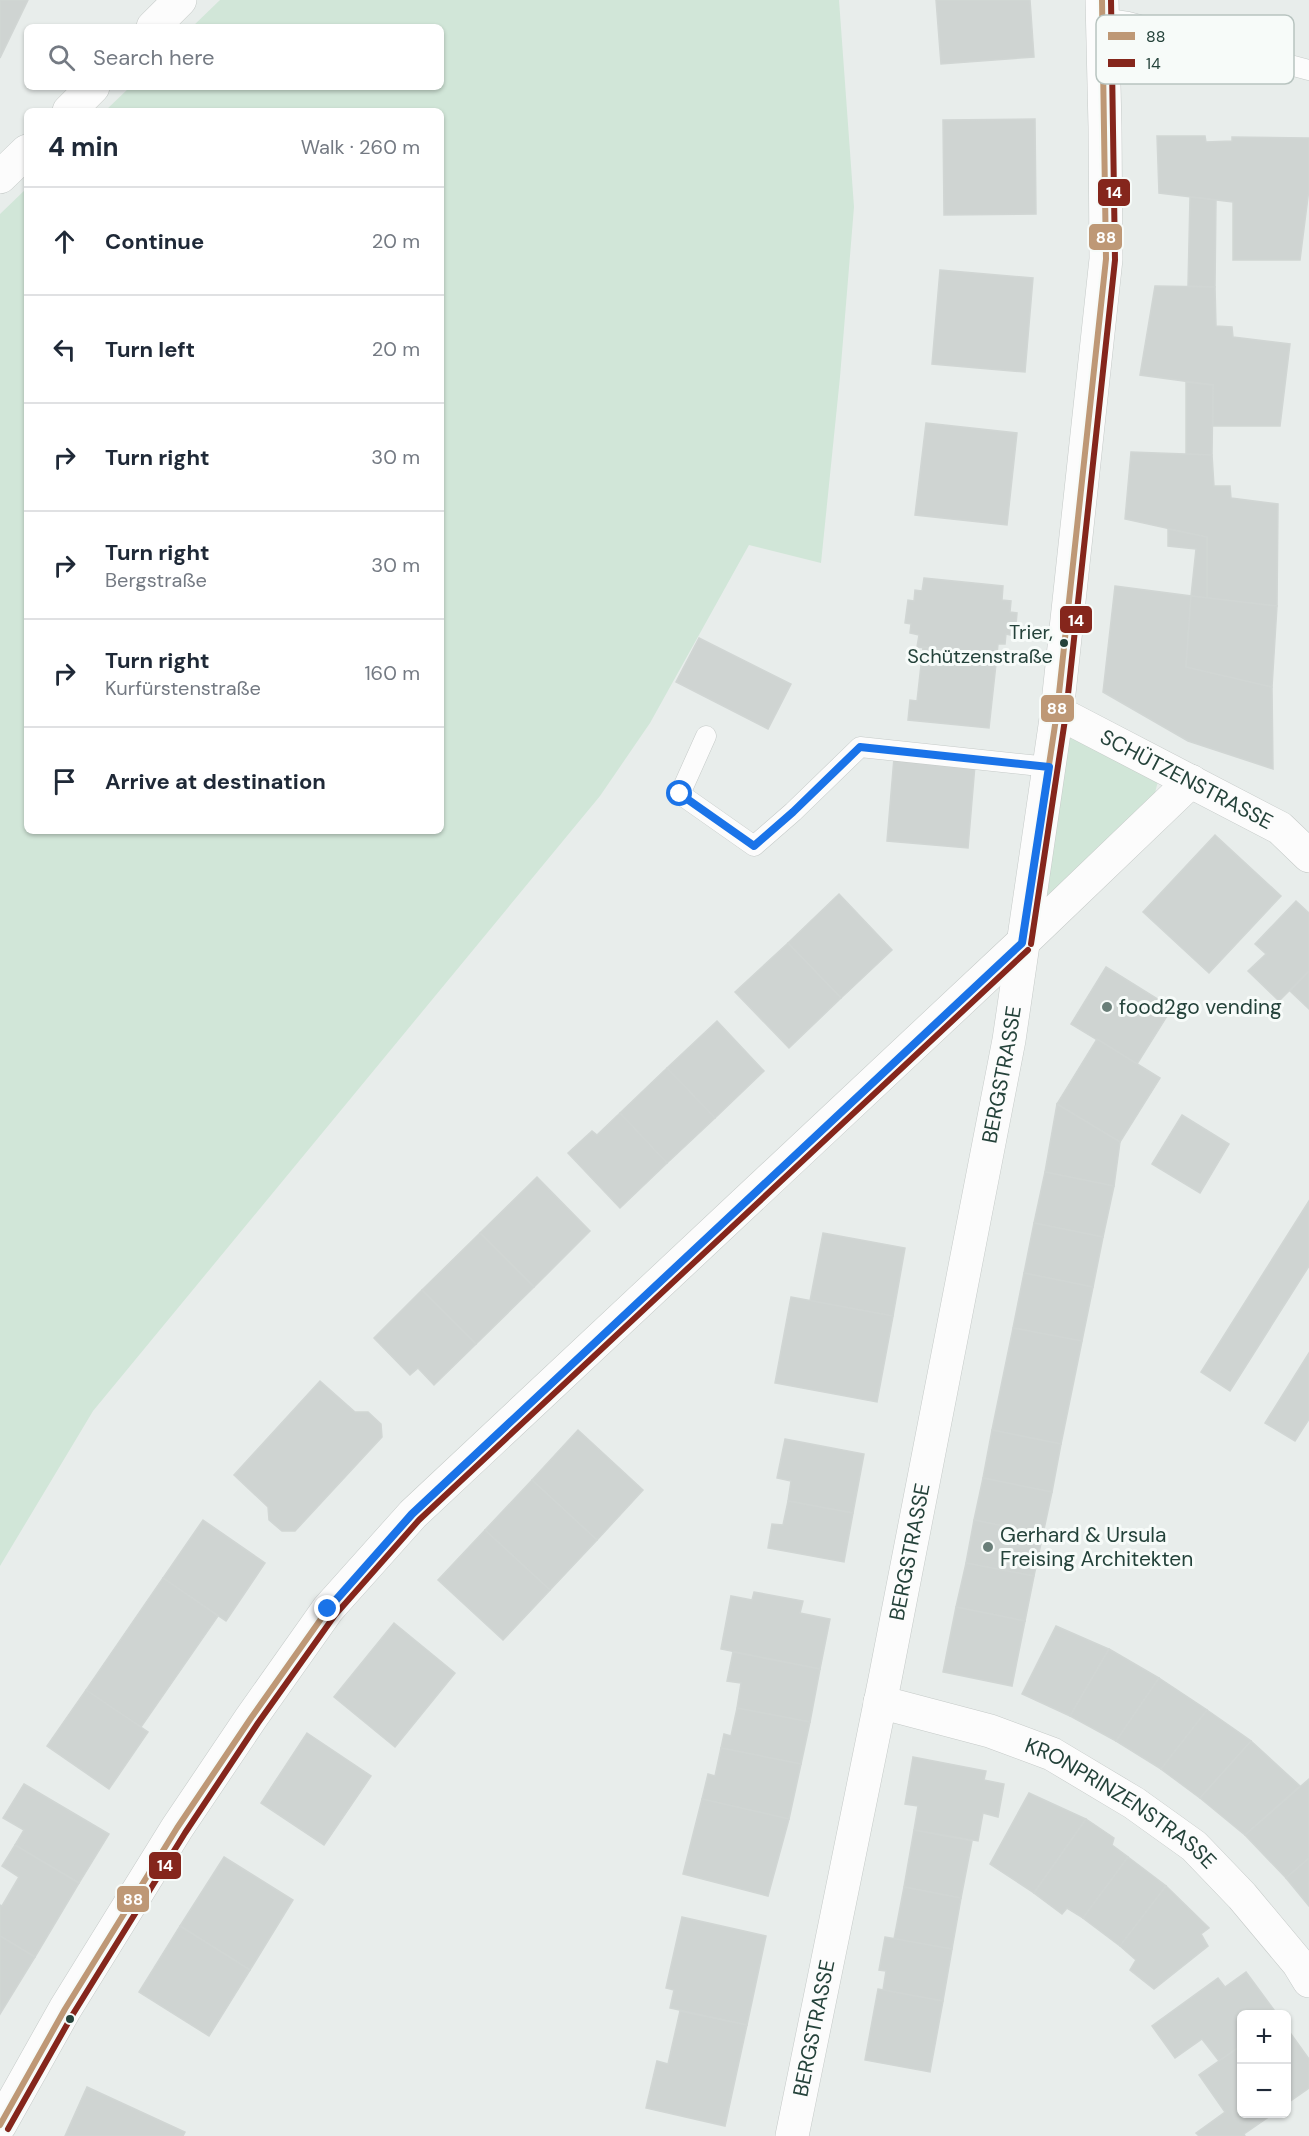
<!DOCTYPE html>
<html lang="en">
<head>
<meta charset="utf-8">
<style>
  body { margin:0; font-family:"DM Sans",sans-serif; background:#f6f6f7; color:#1f2937 }
  .controls { position:absolute; right:18px; bottom:18px; display:grid; overflow:hidden; border-radius:9px; box-shadow:0 2px 4px #0004 }
  .controls button { width:54px; height:54px; display:grid; place-items:center; padding:0; border:0; border-bottom:2px solid #e0e1e3; background:#fff; color:#1f2937; font:30px sans-serif }
  .stop { position:absolute; width:18px; height:18px; margin:-14px; border:4px solid #1a73e8; border-radius:50%; background:#fff }
  .stop.end { background:#1a73e8; border-color:#fff; box-shadow:0 2px 6px #0008 }
  .list { margin:0; padding:0; list-style:none }
  h2 { display:flex; justify-content:space-between; align-items:center; height:78px; margin:0; padding:0 24px; font-size:26px }
  h2 small { font-size:20px; font-weight:400; color:#747a83 }
  .list li { display:grid; grid-template-columns:39px 1fr auto; gap:18px; align-items:center; box-sizing:border-box; height:108px; padding:0 24px; border-top:2px solid #e0e1e3 }
  .list b { display:block; font-size:22px; white-space:nowrap }
  .list p { margin:0; font-size:20px; white-space:nowrap; color:#747a83 }
  .list em { font-size:20px; font-style:normal; color:#747a83 }
  .icon { flex:none; width:33px; height:33px; fill:none; stroke:currentColor; stroke-width:2; stroke-linecap:round; stroke-linejoin:round }
  .map { position:relative; flex:none; width:1309px; height:2136px; overflow:hidden }
  .search { position:absolute; background:#fff; box-shadow:0 2px 4px #0004; left:24px; top:24px; width:420px; height:66px; display:flex; align-items:center; gap:15px; box-sizing:border-box; padding:0 21px; border-radius:9px; color:#747a83; font-size:22px }
  .panel { position:absolute; background:#fff; box-shadow:0 2px 4px #0004; left:24px; top:108px; width:420px; height:726px; border-radius:9px }
  .map>svg:first-child { display:block }
  .green { fill:#d1e6d8 }
  .building { fill:#cfd4d2; stroke:#d1d6d4; stroke-width:1.5 }
  .lines { fill:none; stroke-linecap:round; stroke-linejoin:round }
  .service-casing { stroke:#c5cac8; stroke-width:21 }
  .minor-casing { stroke:#c5cac8; stroke-width:34 }
  .service { stroke:#fcfcfc; stroke-width:20 }
  .minor { stroke:#fcfcfc; stroke-width:33 }
  .bus-1-casing { stroke:#f7fbf9; stroke-width:10 }
  .bus-2-casing { stroke:#f7fbf9; stroke-width:10 }
  .bus-1 { stroke:#be9876; stroke-width:6 }
  .bus-2 { stroke:#85261c; stroke-width:6 }
  .route { stroke:#1a73e8; stroke-width:8 }
  .bus-dot { fill:#24423a; stroke:#f7fbf9; stroke-width:2 }
  .poi-dot { fill:#697e78; stroke:#f7fbf9; stroke-width:2 }
  .labels { text-anchor:middle; dominant-baseline:central; stroke-width:6; stroke-linejoin:round; paint-order:stroke }
  .bus-label { font-size:20px; fill:#24423a; stroke:#f7fbf9; text-anchor:end }
  .street-label { font-size:21px; fill:#24423a; stroke:#f7fbf9 }
  .poi-label { font-size:21px; fill:#24423a; stroke:#f7fbf9; text-anchor:start }
  .key { fill:#f7fbf9; stroke:#b8c4c0; stroke-width:1.5 }
  .key-label { font-size:16px; fill:#24423a }
  .line-badge { stroke:#f7fbf9; stroke-width:2 }
  .badge-label { font-size:16px; text-anchor:middle; font-weight:bold; fill:#fff }
</style>
</head>
<body>
<div class="map">
<svg width="1309" height="2136" viewBox="0 0 1309 2136">
  <rect width="100%" height="100%" fill="#e8edeb"/>
  <g class="green">
    <path d="M220,0H839L854,207L840,377L821,563L749,545L650,723L600,796L93,1411L0,1566V214L27,188V831H441V111H105L130,87H441V27H192Z"/>
    <path d="M1069,732L1158,781L1153,801L1039,915Z"/>
  </g>
  <g class="building">
    <path d="M0,0H28L0,58Z"/>
    <path d="M936,0H1030L1034,57L941,64Z"/>
    <path d="M1035,119L1036,214L944,215L943,120Z"/>
    <path d="M1157,136H1205L1206,142L1232,141V137L1309,138V189L1300,260H1233V202L1159,193Z"/>
    <path d="M1190,197L1216,200L1215,287L1188,286Z"/>
    <path d="M940,270L1033,278L1025,372L932,364Z"/>
    <path d="M1155,286L1215,287L1216,326L1232,327L1233,337L1290,344L1280,426H1213V385L1140,375Z"/>
    <path d="M1186,382L1213,385L1212,455L1186,454Z"/>
    <path d="M926,423L1017,433L1007,525L915,515Z"/>
    <path d="M1131,452L1212,455L1214,486H1230L1231,498L1278,504L1277,606L1207,598V537L1125,519Z"/>
    <path d="M1168,529L1207,537V598L1191,596L1196,549L1168,546Z"/>
    <path d="M924,578L1003,586L1002,600L1011,601L1010,612L1017,613L1015,636L1006,634L1005,644H998L997,655L917,647L919,635L910,633L911,624L905,623L908,600L914,601L915,590L922,591Z"/>
    <path d="M1115,586L1191,596L1186,667L1272,687L1273,769L1188,741L1103,692Z"/>
    <path d="M1191,596L1277,606L1272,687L1186,667Z"/>
    <path d="M699,638L791,684L768,729L676,682Z"/>
    <path d="M923,647L997,655L989,728L908,720L910,700L917,701Z"/>
    <path d="M894,758L975,765L968,848L887,841Z"/>
    <path d="M1215,835L1281,896L1209,973L1143,912Z"/>
    <path d="M839,894L892,950L841,998L788,943Z"/>
    <path d="M1296,901L1309,913V971L1279,1001L1248,971L1266,954L1255,944Z"/>
    <path d="M788,943L841,998L789,1048L735,992Z"/>
    <path d="M1106,967L1172,1008L1137,1064L1071,1024Z"/>
    <path d="M1309,971V1009L1290,991Z"/>
    <path d="M717,1021L764,1071L715,1118L667,1068Z"/>
    <path d="M1097,1039L1160,1078L1120,1142L1057,1104Z"/>
    <path d="M667,1068L715,1118L667,1163L620,1113Z"/>
    <path d="M1057,1104L1120,1142L1114,1186L1045,1172Z"/>
    <path d="M620,1113L667,1163L620,1208L568,1153L592,1131L597,1135Z"/>
    <path d="M1182,1115L1229,1144L1200,1193L1152,1164Z"/>
    <path d="M1045,1172L1114,1186L1103,1237L1034,1223Z"/>
    <path d="M537,1177L590,1231L534,1287L480,1233Z"/>
    <path d="M1309,1201V1266L1230,1391L1201,1372Z"/>
    <path d="M1034,1223L1103,1237L1093,1287L1024,1273Z"/>
    <path d="M480,1233L534,1287L476,1344L422,1290Z"/>
    <path d="M823,1233L905,1248L893,1316L810,1301Z"/>
    <path d="M1024,1273L1093,1287L1082,1341L1013,1328Z"/>
    <path d="M422,1290L476,1344L434,1385L418,1368L410,1375L374,1338Z"/>
    <path d="M791,1297L893,1316L877,1402L775,1383Z"/>
    <path d="M1013,1328L1082,1341L1061,1444L992,1430Z"/>
    <path d="M1309,1353V1419L1295,1441L1265,1423Z"/>
    <path d="M320,1381L355,1412H368L381,1424L382,1437L295,1531H282L269,1520L268,1507L234,1475Z"/>
    <path d="M578,1430L643,1490L597,1540L532,1480Z"/>
    <path d="M992,1430L1061,1444L1052,1492L983,1478Z"/>
    <path d="M785,1439L864,1454L853,1513L788,1501L791,1481L777,1478Z"/>
    <path d="M983,1478L1052,1492L1043,1534L974,1520Z"/>
    <path d="M532,1480L597,1540L550,1590L485,1530Z"/>
    <path d="M788,1501L853,1513L844,1562L768,1548L772,1524L783,1525Z"/>
    <path d="M203,1520L265,1563L226,1621L163,1578Z"/>
    <path d="M974,1520L1043,1534L1034,1576L966,1563Z"/>
    <path d="M485,1530L550,1590L503,1640L438,1580Z"/>
    <path d="M966,1563L1034,1576L1025,1621L956,1607Z"/>
    <path d="M163,1578L218,1616L141,1727L86,1690Z"/>
    <path d="M754,1592L803,1601L800,1613L830,1619L820,1669L721,1649L731,1596L752,1600Z"/>
    <path d="M956,1607L1025,1621L1012,1686L943,1672Z"/>
    <path d="M394,1623L455,1673L395,1747L334,1697Z"/>
    <path d="M1056,1626L1109,1649L1070,1716L1022,1694Z"/>
    <path d="M1109,1649L1159,1678L1116,1741L1070,1716Z"/>
    <path d="M733,1652L820,1669L810,1722L737,1708L741,1683L727,1681Z"/>
    <path d="M1159,1678L1207,1710L1161,1769L1116,1741Z"/>
    <path d="M86,1690L148,1732L109,1789L47,1746Z"/>
    <path d="M737,1708L810,1722L801,1764L721,1748L724,1734L731,1736Z"/>
    <path d="M1207,1710L1251,1741L1200,1798L1161,1769Z"/>
    <path d="M307,1733L371,1776L324,1845L261,1803Z"/>
    <path d="M1251,1741L1300,1786L1245,1835L1200,1798Z"/>
    <path d="M721,1748L801,1764L789,1819L702,1799L708,1774L715,1776Z"/>
    <path d="M913,1757L986,1771L984,1780L1004,1784L998,1817L983,1813L978,1841L914,1830L918,1806L905,1804Z"/>
    <path d="M1309,1779V1858L1286,1878L1245,1835Z"/>
    <path d="M24,1784L109,1834L79,1883L15,1845L24,1830L3,1818Z"/>
    <path d="M1029,1793L1086,1819L1034,1893L990,1864Z"/>
    <path d="M702,1799L789,1819L768,1896L683,1874Z"/>
    <path d="M1086,1819L1114,1838L1112,1845L1128,1857L1083,1918L1067,1908L1062,1914L1034,1893Z"/>
    <path d="M914,1830L972,1841L961,1898L904,1887Z"/>
    <path d="M15,1845L79,1883L35,1957L0,1936V1905L2,1906L19,1877L2,1866Z"/>
    <path d="M224,1857L293,1900L250,1970L180,1926Z"/>
    <path d="M1128,1857L1166,1886L1120,1946L1083,1918Z"/>
    <path d="M1309,1858V1906L1286,1878Z"/>
    <path d="M1166,1886L1209,1928L1201,1934L1208,1946L1154,1989L1130,1970L1136,1960L1120,1946Z"/>
    <path d="M904,1887L961,1898L952,1949L894,1939Z"/>
    <path d="M682,1917L766,1936L747,2025L670,2008L674,1990L666,1988Z"/>
    <path d="M180,1926L250,1970L209,2036L139,1992Z"/>
    <path d="M0,1936L35,1957L0,2014Z"/>
    <path d="M885,1937L952,1949L943,2001L883,1990L886,1971L879,1970Z"/>
    <path d="M1246,1972L1277,2014H1242V2045L1219,2061L1202,2039L1175,2058L1152,2026L1218,1978L1225,1987Z"/>
    <path d="M878,1989L943,2001L930,2072L865,2060Z"/>
    <path d="M680,2011L747,2025L725,2126L646,2108L657,2061L668,2064Z"/>
    <path d="M1286,2027L1309,2059V2088L1286,2104Z"/>
    <path d="M1242,2045V2114H1273L1244,2134L1245,2136H1199L1196,2133L1225,2112L1199,2075Z"/>
    <path d="M87,2087L185,2132L183,2136H65Z"/>
  </g>
  <g class="lines">
    <defs>
      <g id="service">
        <path d="M1102,18L1128,22L1309,70"/>
        <path d="M706,736L680,794L754,846L793,812L860,747L1049,767"/>
      </g>
      <g id="minor">
        <path d="M153,27L180,0"/>
        <path d="M69,111L93,87"/>
        <path d="M0,177L27,151"/>
        <path id="s1" d="M1057,712L1280,828L1309,856"/>
        <path id="s2" d="M880,1702L990,1731L1052,1754L1134,1803L1194,1846L1242,1896L1298,1963L1309,1981"/>
        <path d="M0,2125L65,2009L177,1828L251,1718L328,1609L413,1514L1022,943L1191,781"/>
        <path id="s3" d="M792,2136L885,1679L1009,1040L1057,712L1106,259L1105,127L1102,0"/>
      </g>
    </defs>
    <use href="#service" class="service-casing"/>
    <use href="#minor" class="minor-casing"/>
    <use href="#service" class="service"/>
    <use href="#minor" class="minor"/>
    <defs>
      <g id="bus-1">
        <path d="M1022,943L1057,712L1106,259L1102,0"/>
        <path d="M0,2125L65,2009L177,1828L251,1718L328,1609L413,1514L1022,943"/>
      </g>
      <g id="bus-2">
        <path d="M1031,944L1066,713L1115,260L1111,0"/>
        <path d="M8,2129L73,2014L185,1833L258,1723L335,1615L419,1520L1028,950"/>
      </g>
    </defs>
    <use href="#bus-1" class="bus-1-casing"/>
    <use href="#bus-2" class="bus-2-casing"/>
    <use href="#bus-1" class="bus-1"/>
    <use href="#bus-2" class="bus-2"/>
  </g>
  <g class="lines">
    <path class="route" d="M328,1609L412,1514L1022,943L1049,767L860,747L793,812L754,846L680,794"/>
  </g>
  <g class="bus-dot">
    <circle cx="1064" cy="643" r="5"/>
    <circle cx="70" cy="2019" r="5"/>
  </g>
  <g class="poi-dot">
    <circle cx="1107" cy="1007" r="6"/>
    <circle cx="988" cy="1547" r="6"/>
  </g>
  <g class="labels">
    <g class="bus-label">
      <text x="1053" y="632">Trier,<tspan x="1053" dy="24">Schützenstraße</tspan></text>
    </g>
    <g class="street-label">
      <text stroke="none"><textPath href="#s1" startOffset="146">SCHÜTZENSTRASSE</textPath></text>
      <text stroke="none"><textPath href="#s3" startOffset="1082">BERGSTRASSE</textPath></text>
      <text stroke="none"><textPath href="#s3" startOffset="596">BERGSTRASSE</textPath></text>
      <text stroke="none"><textPath href="#s2" startOffset="264">KRONPRINZENSTRASSE</textPath></text>
      <text stroke="none"><textPath href="#s3" startOffset="110">BERGSTRASSE</textPath></text>
    </g>
    <g class="poi-label">
      <text x="1119" y="1007">food2go vending</text>
      <text x="1000" y="1535">Gerhard &amp; Ursula<tspan x="1000" dy="24">Freising Architekten</tspan></text>
    </g>
  </g>
  <rect x="1096" y="15" width="198" height="69" rx="9" class="key"/>
  <rect x="1108" y="32" width="27" height="8" fill="#be9876"/>
  <rect x="1108" y="59" width="27" height="8" fill="#85261c"/>
  <g class="key-label">
    <text x="1146" y="42">88</text>
    <text x="1146" y="69">14</text>
  </g>
  <g class="line-badge">
    <rect x="1097" y="178" width="34" height="29" rx="6" fill="#85261c"/>
    <rect x="1088" y="223" width="35" height="28" rx="6" fill="#be9876"/>
    <rect x="1059" y="605" width="34" height="29" rx="6" fill="#85261c"/>
    <rect x="1040" y="694" width="35" height="29" rx="6" fill="#be9876"/>
    <rect x="148" y="1851" width="34" height="29" rx="6" fill="#85261c"/>
    <rect x="116" y="1885" width="34" height="28" rx="6" fill="#be9876"/>
  </g>
  <g class="badge-label">
    <text x="1114" y="198">14</text>
    <text x="1106" y="243">88</text>
    <text x="1076" y="626">14</text>
    <text x="1057" y="714">88</text>
    <text x="165" y="1871">14</text>
    <text x="133" y="1905">88</text>
  </g>
</svg>
<div class="controls">
<button>+</button>
<button>−</button>
</div>
<div class="stop" style="left:680px;top:794px"></div>
<div class="stop end" style="left:328px;top:1609px"></div>
<div class="search"><svg class="icon" aria-label="search" viewBox="0 0 24 24"><circle cx="10" cy="10" r="6"/><path d="M15 15l6 6"/></svg>Search here</div>
<section class="panel">
<h2>4 min<small>Walk · 260 m</small></h2>
<ul class="list">
<li><svg class="icon" aria-label="ahead" viewBox="0 0 24 24"><path d="M12 20V5M6 11l6-6 6 6"/></svg><div><b>Continue</b></div><em>20 m</em></li>
<li><svg class="icon" aria-label="left" viewBox="0 0 24 24"><path d="M17 20v-9H6M10 6l-5 5 5 5"/></svg><div><b>Turn left</b></div><em>20 m</em></li>
<li><svg class="icon" aria-label="right" viewBox="0 0 24 24"><path d="M7 20v-9h11M14 6l5 5-5 5"/></svg><div><b>Turn right</b></div><em>30 m</em></li>
<li><svg class="icon" aria-label="right" viewBox="0 0 24 24"><path d="M7 20v-9h11M14 6l5 5-5 5"/></svg><div><b>Turn right</b><p>Bergstraße</p></div><em>30 m</em></li>
<li><svg class="icon" aria-label="right" viewBox="0 0 24 24"><path d="M7 20v-9h11M14 6l5 5-5 5"/></svg><div><b>Turn right</b><p>Kurfürstenstraße</p></div><em>160 m</em></li>
<li><svg class="icon" aria-label="arrive" viewBox="0 0 24 24"><path d="M6 21V4h12l-3 4 3 4H6"/></svg><div><b>Arrive at destination</b></div></li>
</ul>
</section>
</div>
</body>
</html>
